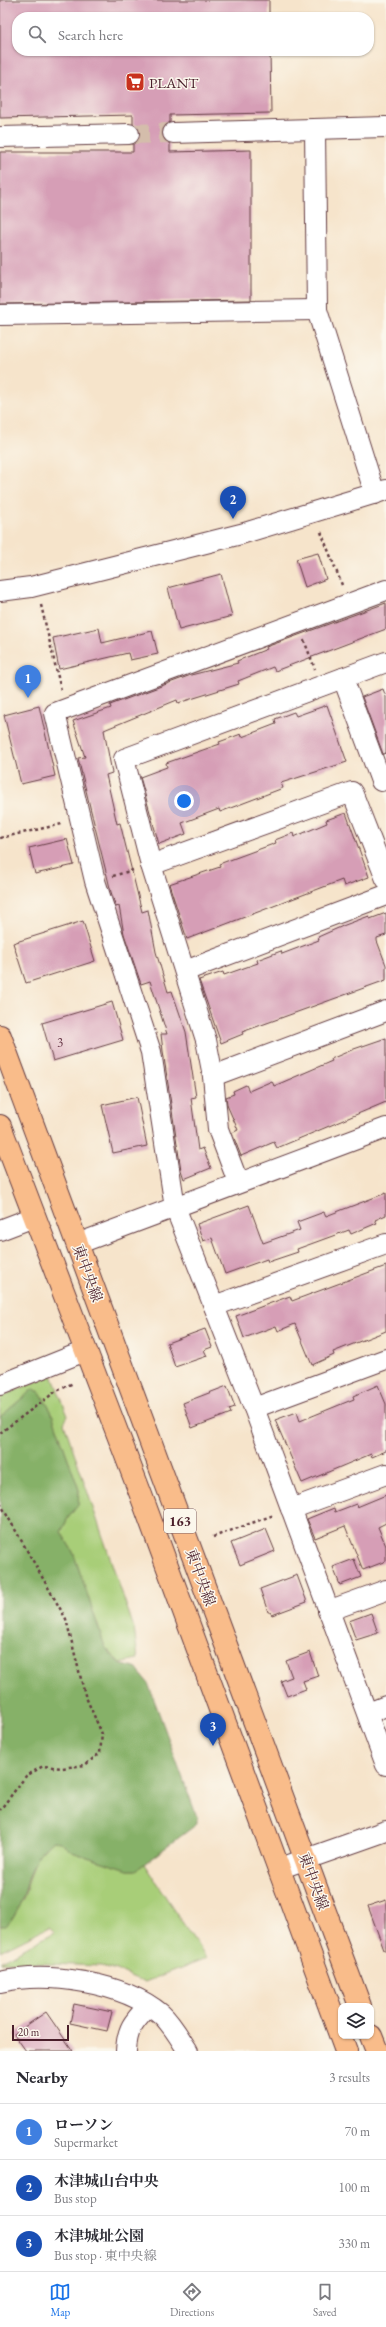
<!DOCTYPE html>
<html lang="en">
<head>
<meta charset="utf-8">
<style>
  body { margin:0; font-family:"EB Garamond","Noto Serif JP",serif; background:#f7f7f7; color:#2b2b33 }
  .controls { position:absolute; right:12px; bottom:12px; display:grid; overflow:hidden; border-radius:8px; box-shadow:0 1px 3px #0004 }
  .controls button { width:36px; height:36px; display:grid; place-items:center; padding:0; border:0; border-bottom:1px solid #e1e1e2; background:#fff; color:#2b2b33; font:20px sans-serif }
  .scale { position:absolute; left:12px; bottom:10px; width:57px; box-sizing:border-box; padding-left:4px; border:2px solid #4a1f2b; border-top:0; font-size:11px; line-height:14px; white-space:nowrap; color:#4a1f2b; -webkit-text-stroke:3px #fbf7ec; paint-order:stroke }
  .you { position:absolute; left:184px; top:801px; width:14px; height:14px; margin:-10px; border:3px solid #fff; border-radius:50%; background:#1a73e8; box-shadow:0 0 0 6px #1a73e833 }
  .badge { display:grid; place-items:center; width:26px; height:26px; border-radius:50%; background:#1a73e8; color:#fff; font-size:13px; font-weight:700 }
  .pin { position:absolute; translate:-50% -33px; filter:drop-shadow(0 1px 2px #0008) }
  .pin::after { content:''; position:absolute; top:21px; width:14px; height:12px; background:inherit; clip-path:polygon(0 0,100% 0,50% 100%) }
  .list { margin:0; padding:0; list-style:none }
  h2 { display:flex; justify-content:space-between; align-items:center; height:52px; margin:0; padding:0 16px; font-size:17px }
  h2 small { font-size:13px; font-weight:400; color:#7c7c81 }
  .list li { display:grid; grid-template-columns:26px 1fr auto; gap:12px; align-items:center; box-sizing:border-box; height:56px; padding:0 16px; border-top:1px solid #e1e1e2 }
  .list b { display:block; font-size:15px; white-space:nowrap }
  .list p { margin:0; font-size:13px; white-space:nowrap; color:#7c7c81 }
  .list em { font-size:13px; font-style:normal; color:#7c7c81 }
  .icon { flex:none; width:22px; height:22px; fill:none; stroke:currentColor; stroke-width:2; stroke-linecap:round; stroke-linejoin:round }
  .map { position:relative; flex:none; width:386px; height:2051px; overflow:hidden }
  .search { position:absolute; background:#fff; box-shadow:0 1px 3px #0004; left:12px; right:12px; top:12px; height:44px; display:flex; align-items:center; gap:10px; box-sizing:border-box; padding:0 14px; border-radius:16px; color:#7c7c81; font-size:15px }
  .sheet { height:220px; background:#fff }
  nav { display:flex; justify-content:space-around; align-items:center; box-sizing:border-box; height:56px; border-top:1px solid #e1e1e2; background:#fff; font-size:11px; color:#7c7c81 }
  nav a { display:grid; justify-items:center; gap:2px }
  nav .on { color:#1a73e8 }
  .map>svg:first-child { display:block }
  .green { fill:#a8ce78; stroke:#797652 }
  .forest { fill:#86b168; stroke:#68684a }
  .building { fill:#d69eb6 }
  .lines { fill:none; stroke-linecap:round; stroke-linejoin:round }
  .minor-tunnel { stroke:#d4bdab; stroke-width:20; stroke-dasharray:20 10; stroke-linecap:butt }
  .minor-casing { stroke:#643d43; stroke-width:22 }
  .highway-casing { stroke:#643d43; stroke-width:24 }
  .path { stroke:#643d43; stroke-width:2.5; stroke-dasharray:3 3; stroke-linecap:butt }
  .minor { stroke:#fff; stroke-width:20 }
  .highway { stroke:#f9bc8a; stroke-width:22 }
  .labels { text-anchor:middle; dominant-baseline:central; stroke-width:3; stroke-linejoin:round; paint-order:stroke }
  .number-label { font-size:13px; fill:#6d3f4e }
  .shield { fill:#fbf7ec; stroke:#7f6065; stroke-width:1 }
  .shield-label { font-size:14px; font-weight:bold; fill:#4a1f2b }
  .poi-label { font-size:15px; fill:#4a1f2b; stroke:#fbf7ec; text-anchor:start }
  .street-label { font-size:15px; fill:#4a1f2b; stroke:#fbf7ec }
</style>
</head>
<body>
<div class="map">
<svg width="386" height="2051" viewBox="0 0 386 2051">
  <rect width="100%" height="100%" fill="#fbf7ec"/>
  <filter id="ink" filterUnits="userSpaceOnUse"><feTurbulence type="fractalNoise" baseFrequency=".025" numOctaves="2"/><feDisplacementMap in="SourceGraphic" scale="8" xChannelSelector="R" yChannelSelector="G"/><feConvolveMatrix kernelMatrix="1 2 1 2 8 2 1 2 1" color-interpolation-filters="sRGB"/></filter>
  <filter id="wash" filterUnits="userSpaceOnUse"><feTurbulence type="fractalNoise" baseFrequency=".012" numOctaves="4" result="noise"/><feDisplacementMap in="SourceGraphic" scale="16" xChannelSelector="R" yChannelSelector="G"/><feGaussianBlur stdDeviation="0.9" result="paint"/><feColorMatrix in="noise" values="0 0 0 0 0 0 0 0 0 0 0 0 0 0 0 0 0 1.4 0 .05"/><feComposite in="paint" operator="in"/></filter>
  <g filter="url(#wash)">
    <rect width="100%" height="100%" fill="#f6e4cb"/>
    <g class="green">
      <path d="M52,1375L68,1416L64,1423L134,1628L138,1659L120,1663L105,1647L73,1552L61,1532L68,1518L78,1505L79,1490L51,1411L40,1392L33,1389L0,1417V1397Z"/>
      <path d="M54,1840L60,1842L72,1852L128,1870H136L144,1864L206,1958L145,1982L117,1970L101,1966L0,1962L55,1932L49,1927L0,1951V1926L6,1925L23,1899L37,1855Z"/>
    </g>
    <path class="forest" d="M33,1389L40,1392L51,1411L79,1490L78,1505L68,1518L61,1532L73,1552L105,1647L119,1663L135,1667L148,1683L197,1817V1824L136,1870H128L72,1852L60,1842L53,1841C24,1858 30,1902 6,1926H0V1417Z"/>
    <g id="blocks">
      <g class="building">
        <path d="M0,0H269V17H17V51H270L271,113L170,115V122L163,127L162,133L163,139L170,144V152L251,150V300L0,304V152H133V144L139,140L140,134L139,128L133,124V115L0,118Z"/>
        <path d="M318,553L326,579L305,587L296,559Z"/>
        <path d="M221,574L232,616L179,630L168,588Z"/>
        <path d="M386,603V629L275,671L273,667L238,681L239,684L178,703L177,700L104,730L112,773L106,775L117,824L120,823L142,912L148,910L156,952L168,992L172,991L186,1032L196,1097L191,1098L198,1150L203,1148L211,1168L184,1179L181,1170L163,1051L161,1034H167L150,981L141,984L124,934L119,906L116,907L111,892L78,758L85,757L73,721L111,708L110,705L191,675L238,663L237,661L267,649L266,647Z"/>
        <path d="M99,628L102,643L152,631L158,654L130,660L128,653L59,669L53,638Z"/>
        <path d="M383,689L386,697V753L383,754L362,697Z"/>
        <path d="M327,705L347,762L281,783L283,788L220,812L219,809L182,823L186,834L159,844L140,777L167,767L166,763L220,744L219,742L241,734L242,737L276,724L275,719L294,712L296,716Z"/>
        <path d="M39,706L55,776L21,784L4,715Z"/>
        <path d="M346,813L369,877L344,886L342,880L187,939L169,884L220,867L219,864L276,843L275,840L293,833L294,837L327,823L326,820Z"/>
        <path d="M67,839L74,865L35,874L29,848Z"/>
        <path d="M386,913V935L377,938V941L386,965V980L242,1032L243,1034L221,1043L199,980L223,972L224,975L258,963L257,960L281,951L282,954L319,940L318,937L345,925L369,916L370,919Z"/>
        <path d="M83,921L95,961L26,983L13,943Z"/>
        <path d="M112,1002L123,1040L53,1061L42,1023Z"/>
        <path d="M386,1038V1102L277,1148L274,1142L241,1156L232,1133L238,1130L227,1105L226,1097L234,1094L233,1091L246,1085L249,1091L272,1081L274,1086L332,1061L331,1059L354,1049Z"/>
        <path d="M137,1097L147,1146L113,1153L102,1105Z"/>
        <path d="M386,1193V1215L375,1220L377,1223L351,1234L349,1230L297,1249L298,1252L268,1262L267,1259L225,1274L212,1238L203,1241L197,1224L249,1205L263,1243L300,1230L297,1222L324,1212L326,1216Z"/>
        <path d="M386,1266V1331L333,1352L334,1355L312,1365L295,1324L278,1331L276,1326L244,1338L236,1316L290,1296L292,1301Z"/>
        <path d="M205,1329L212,1347L204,1350L207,1356L175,1367L167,1343Z"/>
        <path d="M378,1385L386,1404V1451L372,1457L371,1454L302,1483L275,1420L297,1412L300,1421L354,1399L353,1396Z"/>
        <path d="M227,1386L235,1407L229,1409L231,1413L192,1428L183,1403Z"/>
        <path d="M386,1495V1523L378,1527L386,1546V1561L363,1570L345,1526L315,1538L307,1519L334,1508L335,1512L356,1504L357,1507Z"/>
        <path d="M266,1529L275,1551L240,1565L231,1543Z"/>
        <path d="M354,1559L361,1577L340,1585L333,1567Z"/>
        <path d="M297,1575L307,1602L272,1615L270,1612H268L260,1589Z"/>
        <path d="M371,1613L378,1633L356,1640L349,1621Z"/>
        <path d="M310,1652L318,1676L303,1681L306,1689L287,1696L281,1681L292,1677L286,1661Z"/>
        <path d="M386,1900V1950H384L368,1906Z"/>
        <path d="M74,2004L112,2012L107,2031L70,2023Z"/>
        <path d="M46,2012L73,2051H26L14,2034Z"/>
      </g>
    </g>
  </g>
  <g filter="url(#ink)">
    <use href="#blocks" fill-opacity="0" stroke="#643d43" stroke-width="1"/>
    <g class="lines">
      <path class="minor-tunnel" d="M129,134L173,133"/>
      <defs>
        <g id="minor">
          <path d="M315,129L317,310L375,494"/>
          <path d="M173,133L386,127"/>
          <path d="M0,137L129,134"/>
          <path d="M0,315L317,310"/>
          <path d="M386,590L55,713L95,881L151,1052L175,1207L254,1408L386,1765"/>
          <path d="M0,591L31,587L241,534L386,490"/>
          <path d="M386,662L124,759L151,865L206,1040L213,1076L386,1011"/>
          <path d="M343,678L381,781L386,779"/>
          <path d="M151,865L352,792L386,879"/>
          <path d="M185,971L386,895"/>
          <path d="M213,1076L218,1129L238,1182"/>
          <path d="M0,1230L34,1217"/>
          <path d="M77,1244L386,1128"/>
          <path d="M214,1306L386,1244"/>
          <path d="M0,1385L85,1351"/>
          <path d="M254,1408L386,1359"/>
          <path d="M291,1509L386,1474"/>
          <path d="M328,1611L386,1590"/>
          <path d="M368,1713L386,1706"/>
          <path d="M278,1869L386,1831"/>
          <path d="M0,1982C47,1971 123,1982 161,2014C172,2024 180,2039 188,2051"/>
          <path d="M126,2051C127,2029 133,2022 148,2006"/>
        </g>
        <g id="highway">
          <path d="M0,1036L360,2006"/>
          <path d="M0,1126L141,1495L346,2051"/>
          <path d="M371,2036L377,2051"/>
        </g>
      </defs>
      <use href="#minor" class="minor-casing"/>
      <use href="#highway" class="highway-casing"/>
      <g class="path">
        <path d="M321,532L342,585"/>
        <path d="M41,605L61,690"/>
        <path d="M304,640L315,669"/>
        <path d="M0,838L62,824"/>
        <path d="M113,876L133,870"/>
        <path d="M0,1433L55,1392L73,1383"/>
        <path d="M0,1503L66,1619L85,1695L102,1734L100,1753L85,1765L62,1768L43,1766L26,1776L0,1810"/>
        <path d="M213,1537L274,1515"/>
      </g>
      <use href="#minor" class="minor"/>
      <use href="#highway" class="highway"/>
    </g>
  </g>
  <defs>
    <symbol id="supermarket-square" viewBox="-11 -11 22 22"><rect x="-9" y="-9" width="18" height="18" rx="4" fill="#c8321e" stroke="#fbf7ec"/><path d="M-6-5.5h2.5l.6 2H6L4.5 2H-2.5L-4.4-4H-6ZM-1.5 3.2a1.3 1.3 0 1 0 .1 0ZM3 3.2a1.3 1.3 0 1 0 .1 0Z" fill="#fff"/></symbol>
  </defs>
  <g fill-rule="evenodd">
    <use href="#supermarket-square" x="124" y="71" width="22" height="22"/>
  </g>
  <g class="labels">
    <g class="number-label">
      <text x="60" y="1042">3</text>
    </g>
    <rect class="shield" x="164" y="1509" width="32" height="24" rx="3"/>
    <g class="shield-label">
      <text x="180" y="1521">163</text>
    </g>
    <g class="poi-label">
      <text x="149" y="82">PLANT</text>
    </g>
    <g class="street-label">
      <text transform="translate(88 1273) rotate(70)">東中央線</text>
      <text transform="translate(201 1577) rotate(70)">東中央線</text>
      <text transform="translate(314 1881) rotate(70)">東中央線</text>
    </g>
  </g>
</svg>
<div class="controls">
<button><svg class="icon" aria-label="layers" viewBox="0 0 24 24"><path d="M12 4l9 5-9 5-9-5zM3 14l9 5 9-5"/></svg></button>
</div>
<div class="scale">20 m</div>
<div class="you"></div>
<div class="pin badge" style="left:28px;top:698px;background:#3f7fe0">1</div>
<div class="pin badge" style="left:233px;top:519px;background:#1a4fb4">2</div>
<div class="pin badge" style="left:213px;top:1746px;background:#1a4fb4">3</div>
<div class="search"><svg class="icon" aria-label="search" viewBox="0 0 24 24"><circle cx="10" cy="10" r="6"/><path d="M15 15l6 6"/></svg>Search here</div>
</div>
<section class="sheet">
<h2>Nearby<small>3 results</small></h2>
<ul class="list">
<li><span class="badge" style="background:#3f7fe0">1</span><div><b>ローソン</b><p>Supermarket</p></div><em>70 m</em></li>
<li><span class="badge" style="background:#1a4fb4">2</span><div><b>木津城山台中央</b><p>Bus stop</p></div><em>100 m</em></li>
<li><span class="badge" style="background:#1a4fb4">3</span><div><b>木津城址公園</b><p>Bus stop · 東中央線</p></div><em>330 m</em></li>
</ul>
</section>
<nav>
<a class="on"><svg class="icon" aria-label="map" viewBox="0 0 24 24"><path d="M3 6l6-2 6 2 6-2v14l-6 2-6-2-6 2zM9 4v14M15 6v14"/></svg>Map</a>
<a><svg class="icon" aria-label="directions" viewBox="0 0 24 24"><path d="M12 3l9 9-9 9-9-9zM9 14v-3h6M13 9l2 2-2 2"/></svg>Directions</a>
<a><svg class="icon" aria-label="saved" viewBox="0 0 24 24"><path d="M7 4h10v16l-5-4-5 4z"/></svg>Saved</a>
</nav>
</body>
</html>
